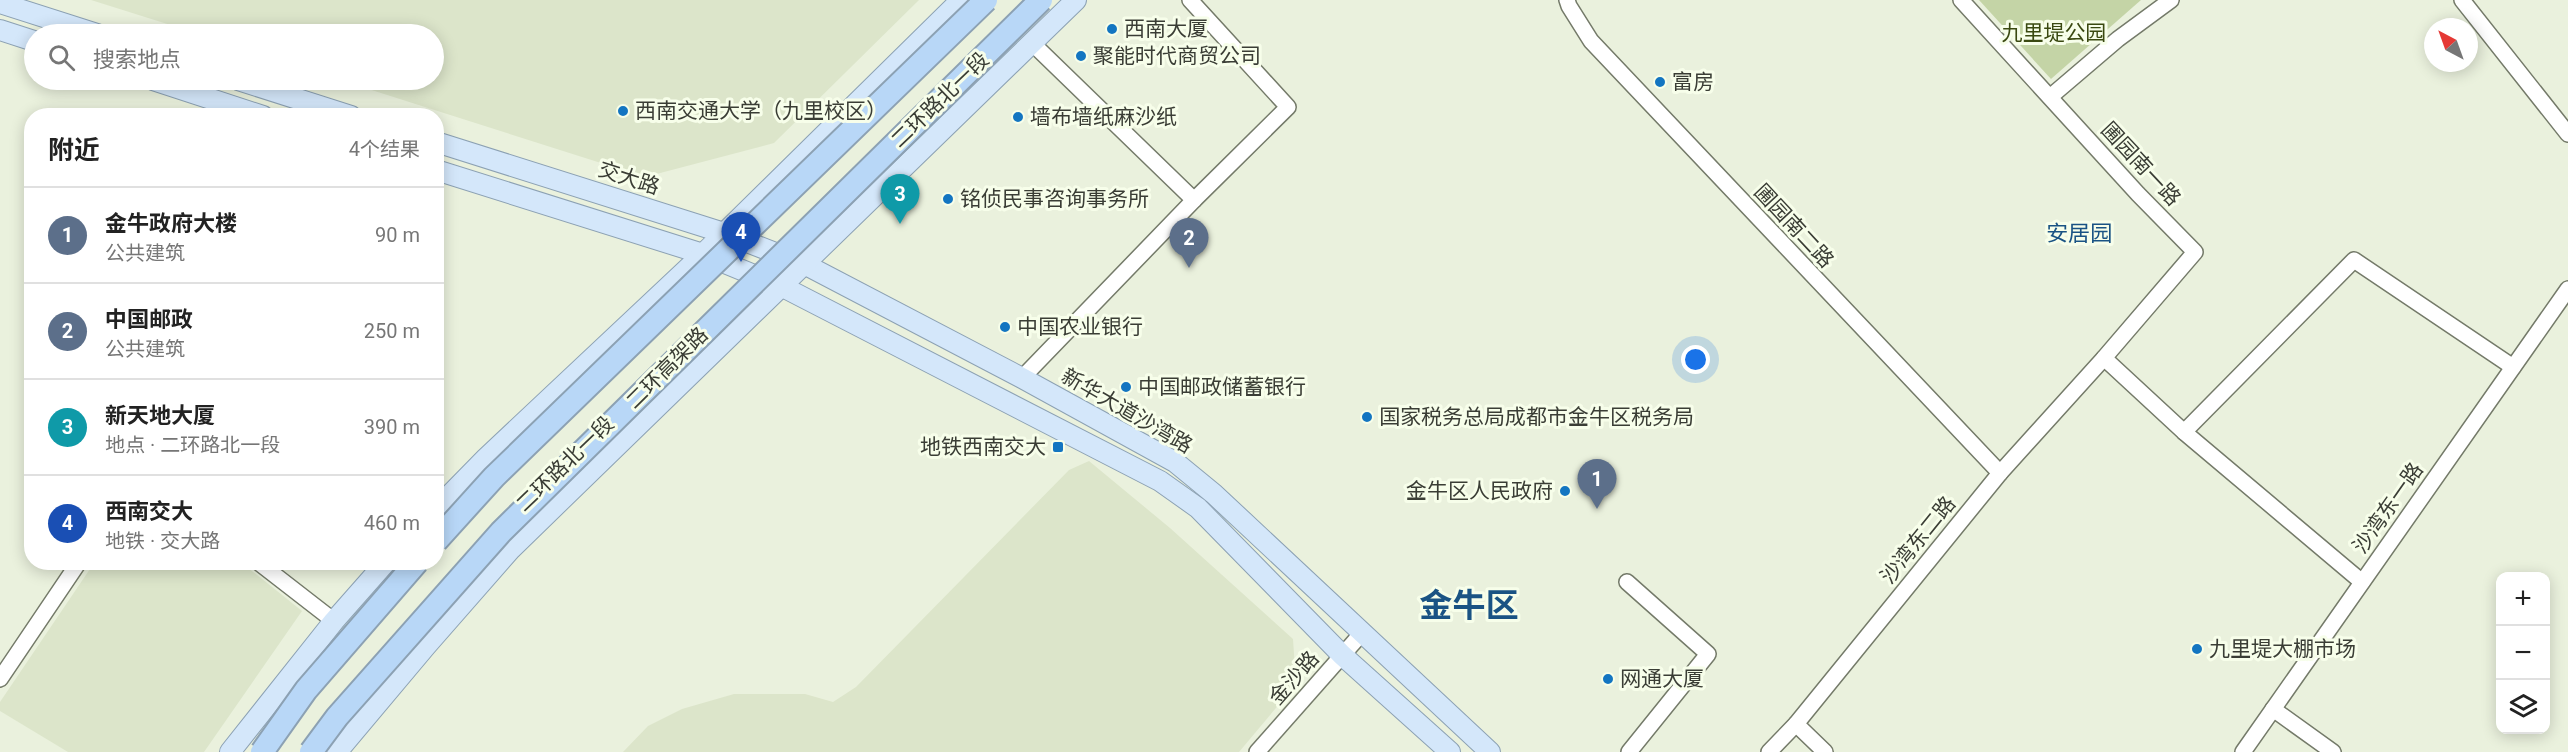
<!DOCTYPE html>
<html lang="zh">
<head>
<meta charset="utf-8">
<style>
  body { margin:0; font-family:Roboto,"Noto Sans SC",sans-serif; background:#f2f2f2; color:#222 }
  .controls { position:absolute; right:18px; bottom:18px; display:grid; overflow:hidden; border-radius:12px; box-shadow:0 3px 15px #0003 }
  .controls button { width:54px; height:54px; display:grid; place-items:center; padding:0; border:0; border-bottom:2px solid #e0e0e0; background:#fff; color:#222; font:30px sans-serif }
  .compass { position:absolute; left:2424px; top:18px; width:54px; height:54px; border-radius:50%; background:#fff; box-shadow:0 3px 15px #0003; rotate:319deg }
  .you { position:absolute; left:1696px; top:360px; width:21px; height:21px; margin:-15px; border:4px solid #fff; border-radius:50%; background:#1a73e8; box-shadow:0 0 0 9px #1a73e833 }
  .badge { display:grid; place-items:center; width:39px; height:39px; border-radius:50%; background:#ea580c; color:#fff; font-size:20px; font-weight:700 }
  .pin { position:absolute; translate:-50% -50px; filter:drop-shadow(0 2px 3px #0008) }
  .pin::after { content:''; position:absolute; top:32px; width:21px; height:18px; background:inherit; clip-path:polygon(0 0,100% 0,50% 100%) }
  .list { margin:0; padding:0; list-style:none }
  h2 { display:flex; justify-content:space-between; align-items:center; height:78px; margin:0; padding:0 24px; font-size:26px }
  h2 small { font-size:20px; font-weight:400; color:#767676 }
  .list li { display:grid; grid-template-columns:39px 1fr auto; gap:18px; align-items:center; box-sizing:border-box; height:96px; padding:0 24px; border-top:2px solid #e0e0e0 }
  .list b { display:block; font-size:22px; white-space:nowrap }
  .list p { margin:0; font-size:20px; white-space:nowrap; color:#767676 }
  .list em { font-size:20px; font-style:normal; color:#767676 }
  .icon { flex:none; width:33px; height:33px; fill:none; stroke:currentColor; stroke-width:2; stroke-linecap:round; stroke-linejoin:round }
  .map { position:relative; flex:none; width:2568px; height:752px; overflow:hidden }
  .search { position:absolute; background:#fff; box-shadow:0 3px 15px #0003; left:24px; top:24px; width:420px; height:66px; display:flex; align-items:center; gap:15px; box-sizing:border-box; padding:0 21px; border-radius:33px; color:#767676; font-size:22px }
  .panel { position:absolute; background:#fff; box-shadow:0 3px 15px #0003; left:24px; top:108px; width:420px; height:462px; border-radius:24px }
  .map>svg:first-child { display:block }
  .built { fill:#dce5ca }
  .green { fill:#c4d4a6 }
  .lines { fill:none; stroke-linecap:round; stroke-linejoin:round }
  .minor-casing { stroke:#747a69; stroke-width:18 }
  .major-casing { stroke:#8ca1b3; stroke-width:22 }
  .minor { stroke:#fff; stroke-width:15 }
  .major { stroke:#d4e7fa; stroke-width:20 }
  .highway-bridge-casing { stroke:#8ca1b3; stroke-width:26; stroke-linecap:butt }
  .highway-bridge { stroke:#b8d7f7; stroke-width:22 }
  .poi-dot { fill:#1375c1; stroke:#f7feea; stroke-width:2 }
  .labels { text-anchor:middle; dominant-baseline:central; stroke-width:6; stroke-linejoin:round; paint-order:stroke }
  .poi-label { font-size:21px; fill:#3a3d35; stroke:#f7feea; text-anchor:start }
  .park-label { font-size:21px; fill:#3a4911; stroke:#f7feea }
  .street-label { font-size:21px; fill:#3a3d35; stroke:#f7feea }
  .neighbourhood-label { font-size:22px; fill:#1a5384; stroke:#f7feea }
  .town-label { font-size:33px; font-weight:bold; fill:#1a5384; stroke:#f7feea }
</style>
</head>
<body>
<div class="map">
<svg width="2568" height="752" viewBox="0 0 2568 752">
  <rect width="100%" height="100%" fill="#eaf1dd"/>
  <g class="built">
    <path d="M91,0H919L774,143L645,177L340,80H434V34H199Z"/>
    <path d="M1089,461L1170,528L1293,639L1296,684L1239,752H623L648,726L682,709L734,694H805L833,702L856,687L1069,470Z"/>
    <path d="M94,563H242L302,611L204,752H68L0,711V702Z"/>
  </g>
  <path class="green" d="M1979,0H2141L2051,79Z"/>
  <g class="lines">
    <defs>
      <g id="minor">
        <path d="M1567,0L1569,6L1591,41L2000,473"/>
        <path d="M2462,0L2568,134"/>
        <path d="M1032,43L1194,200"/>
        <path d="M2050,97L2118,39L2171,0"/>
        <path d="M2104,358L2184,432L2362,582"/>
        <path d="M1022,378L1194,200L1288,107L1190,0"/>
        <path d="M2184,432L2354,260L2513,367"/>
        <path d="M258,562L334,621"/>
        <path d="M1627,582L1708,654L1629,752"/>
        <path d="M0,679L79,562"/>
        <path d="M2273,709L2333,752"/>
        <path d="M1796,724L1825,752"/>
        <path d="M1257,752L1362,633"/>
        <path d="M1769,752L1796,724L2000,473L2104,358L2195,252L2138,194L1961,0"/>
        <path d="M2243,752L2568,289"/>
      </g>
      <g id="major">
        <path d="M0,3L97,34"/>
        <path d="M0,30L34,41"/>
        <path d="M153,80L263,116"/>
        <path d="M238,80L351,116"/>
        <path d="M436,142L724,233L806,265L1022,378L1175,462L1214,494L1490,752"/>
        <path d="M436,170L703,254L783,287L1160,481L1198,508L1342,655L1450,752"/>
        <path d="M436,509L486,458L703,254L961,0"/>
        <path d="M230,752L334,621L386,562"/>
        <path d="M337,752L426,646L511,549L1076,0"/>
      </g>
    </defs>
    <use href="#minor" class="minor-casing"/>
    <use href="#major" class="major-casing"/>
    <use href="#minor" class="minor"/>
    <use href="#major" class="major"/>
    <defs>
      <g id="highway-bridge">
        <path d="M436,541L494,477L986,0"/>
        <path d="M262,752L306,690L417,562"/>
        <path d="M311,752L337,717L501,532L1041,0"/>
      </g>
    </defs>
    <use href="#highway-bridge" class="highway-bridge-casing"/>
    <use href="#highway-bridge" class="highway-bridge"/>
  </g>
  <g class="poi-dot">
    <circle cx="1112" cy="29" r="6"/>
    <circle cx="1081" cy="56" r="6"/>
    <circle cx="1660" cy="82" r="6"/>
    <circle cx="623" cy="111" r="6"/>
    <circle cx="1018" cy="117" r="6"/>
    <circle cx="948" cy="199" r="6"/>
    <circle cx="1005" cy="327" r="6"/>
    <circle cx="1126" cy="387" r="6"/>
    <circle cx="1367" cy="417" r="6"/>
    <rect x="1052" y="441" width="12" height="12" rx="3"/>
    <circle cx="1565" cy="491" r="6"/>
    <circle cx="2197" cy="649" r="6"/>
    <circle cx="1608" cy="679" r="6"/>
  </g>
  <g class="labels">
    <g class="poi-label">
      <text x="1124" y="29">西南大厦</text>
      <text x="1093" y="56">聚能时代商贸公司</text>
      <text x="1672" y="82">富房</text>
      <text x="635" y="111">西南交通大学（九里校区）</text>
      <text x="1030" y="117">墙布墙纸麻沙纸</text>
      <text x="960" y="199">铭侦民事咨询事务所</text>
      <text x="1017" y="327">中国农业银行</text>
      <text x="1138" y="387">中国邮政储蓄银行</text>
      <text x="1379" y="417">国家税务总局成都市金牛区税务局</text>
      <text x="1046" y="447" text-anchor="end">地铁西南交大</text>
      <text x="1553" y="491" text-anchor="end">金牛区人民政府</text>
      <text x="2209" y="649">九里堤大棚市场</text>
      <text x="1620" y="679">网通大厦</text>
    </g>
    <g class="park-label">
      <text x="2054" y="33">九里堤公园</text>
    </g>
    <g class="street-label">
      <text transform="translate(940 100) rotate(-44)">二环路北一段</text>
      <text transform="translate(2141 164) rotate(47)">圃园南一路</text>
      <text transform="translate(629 178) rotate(18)">交大路</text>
      <text transform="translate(1794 226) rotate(47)">圃园南二路</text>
      <text transform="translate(667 368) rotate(-45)">二环高架路</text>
      <text transform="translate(1127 411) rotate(30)">新华大道沙湾路</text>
      <text transform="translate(565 464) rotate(-44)">二环路北一段</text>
      <text transform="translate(2388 508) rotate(-55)">沙湾东一路</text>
      <text transform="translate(1918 540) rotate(-51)">沙湾东二路</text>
      <text transform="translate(1294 678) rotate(-49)">金沙路</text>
    </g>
    <g class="neighbourhood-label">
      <text x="2079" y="233">安居园</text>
    </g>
    <g class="town-label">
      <text x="1469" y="605">金牛区</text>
    </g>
  </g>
</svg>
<div class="controls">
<button>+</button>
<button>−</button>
<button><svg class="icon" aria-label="layers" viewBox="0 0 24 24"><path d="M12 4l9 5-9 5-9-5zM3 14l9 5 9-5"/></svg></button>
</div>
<svg class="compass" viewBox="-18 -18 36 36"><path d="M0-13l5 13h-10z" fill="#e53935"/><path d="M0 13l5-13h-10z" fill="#767676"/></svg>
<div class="you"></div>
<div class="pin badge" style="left:1597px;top:509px;background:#5c6f8a">1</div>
<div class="pin badge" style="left:1189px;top:268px;background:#5c6f8a">2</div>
<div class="pin badge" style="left:900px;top:224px;background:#0f9aa8">3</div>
<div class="pin badge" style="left:741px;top:262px;background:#1a4fb4">4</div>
<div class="search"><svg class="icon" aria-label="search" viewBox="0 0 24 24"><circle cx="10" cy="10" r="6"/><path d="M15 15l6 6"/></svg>搜索地点</div>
<section class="panel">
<h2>附近<small>4个结果</small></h2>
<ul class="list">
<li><span class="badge" style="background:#5c6f8a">1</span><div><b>金牛政府大楼</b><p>公共建筑</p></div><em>90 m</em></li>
<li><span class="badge" style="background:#5c6f8a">2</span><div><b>中国邮政</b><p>公共建筑</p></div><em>250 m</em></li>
<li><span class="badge" style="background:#0f9aa8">3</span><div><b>新天地大厦</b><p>地点 · 二环路北一段</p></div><em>390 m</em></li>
<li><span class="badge" style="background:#1a4fb4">4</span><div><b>西南交大</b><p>地铁 · 交大路</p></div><em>460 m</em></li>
</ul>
</section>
</div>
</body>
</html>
